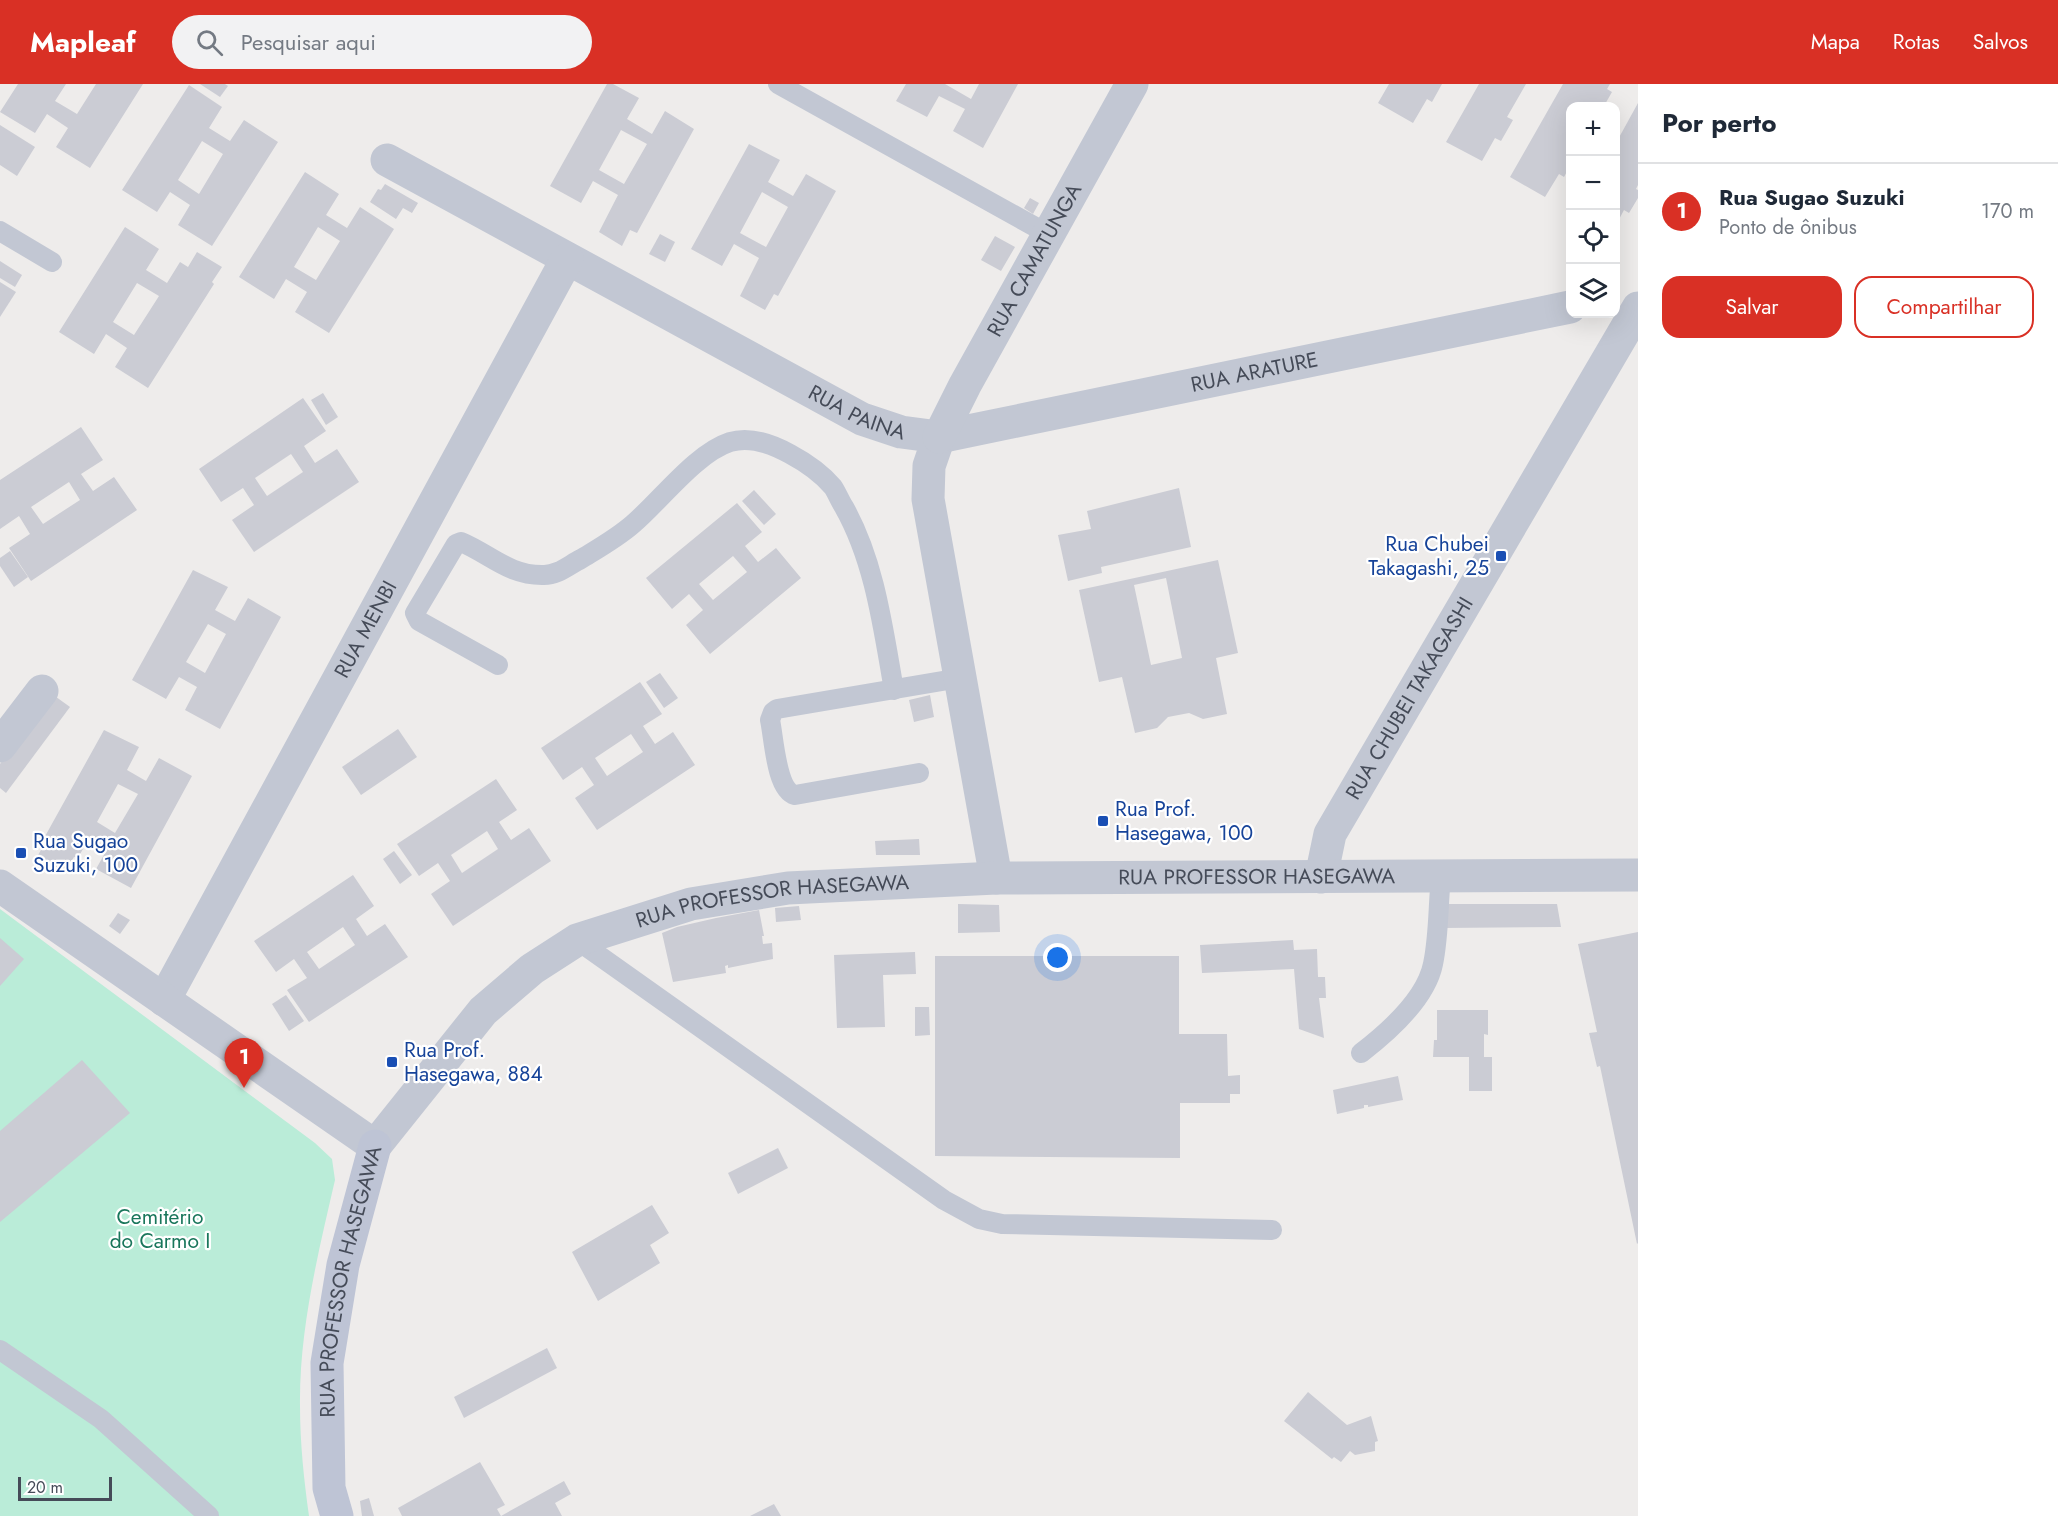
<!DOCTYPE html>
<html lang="pt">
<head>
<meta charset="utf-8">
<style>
  body { margin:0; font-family:Jost,sans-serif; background:#f2f2f3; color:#1f2937 }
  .controls { position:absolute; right:18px; top:18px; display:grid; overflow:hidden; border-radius:12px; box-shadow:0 6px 24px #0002 }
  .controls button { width:54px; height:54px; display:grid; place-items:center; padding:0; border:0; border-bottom:2px solid #e0e1e3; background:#fff; color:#1f2937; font:30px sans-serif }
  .scale { position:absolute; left:18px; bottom:15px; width:94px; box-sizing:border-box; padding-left:6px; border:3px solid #454b58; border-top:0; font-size:16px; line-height:21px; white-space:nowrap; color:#454b58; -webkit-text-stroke:4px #fff; paint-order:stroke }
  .you { position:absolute; left:1058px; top:874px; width:21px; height:21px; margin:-15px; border:4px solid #fff; border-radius:50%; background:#1a73e8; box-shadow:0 0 0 9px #1a73e833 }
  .badge { display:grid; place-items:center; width:39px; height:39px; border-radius:50%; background:#d93025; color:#fff; font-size:20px; font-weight:700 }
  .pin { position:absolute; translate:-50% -50px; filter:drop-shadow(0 2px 3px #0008) }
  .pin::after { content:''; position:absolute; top:32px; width:21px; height:18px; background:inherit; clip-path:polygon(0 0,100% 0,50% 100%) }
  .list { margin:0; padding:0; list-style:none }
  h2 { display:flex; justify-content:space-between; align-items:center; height:78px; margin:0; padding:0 24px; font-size:26px }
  h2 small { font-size:20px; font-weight:400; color:#747a83 }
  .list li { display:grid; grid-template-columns:39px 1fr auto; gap:18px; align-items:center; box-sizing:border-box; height:96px; padding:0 24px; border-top:2px solid #e0e1e3 }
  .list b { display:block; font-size:22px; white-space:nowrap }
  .list p { margin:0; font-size:20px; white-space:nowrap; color:#747a83 }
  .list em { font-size:20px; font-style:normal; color:#747a83 }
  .actions { display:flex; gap:12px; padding:18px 24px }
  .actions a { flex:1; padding:14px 0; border:2px solid #d93025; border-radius:18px; text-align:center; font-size:21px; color:#d93025 }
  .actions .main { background:#d93025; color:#fff }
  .icon { flex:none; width:33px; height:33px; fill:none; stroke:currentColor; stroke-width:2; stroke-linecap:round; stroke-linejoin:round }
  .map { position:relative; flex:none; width:1638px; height:1432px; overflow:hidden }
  header { display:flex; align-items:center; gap:36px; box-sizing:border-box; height:84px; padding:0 30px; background:#d93025; color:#fff }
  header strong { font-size:28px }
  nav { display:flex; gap:33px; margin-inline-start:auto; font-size:21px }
  .search { width:420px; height:54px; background:#f2f2f3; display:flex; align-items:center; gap:15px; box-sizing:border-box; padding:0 21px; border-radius:33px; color:#747a83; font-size:22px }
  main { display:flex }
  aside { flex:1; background:#fff }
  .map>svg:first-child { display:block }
  .green { fill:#baecd8 }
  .building { fill:#cbccd4; fill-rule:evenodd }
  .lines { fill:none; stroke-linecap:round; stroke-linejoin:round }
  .service { stroke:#c2c7d3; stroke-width:20 }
  .minor { stroke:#c2c7d3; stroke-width:33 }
  .tertiary { stroke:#c2c7d3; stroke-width:33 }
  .secondary { stroke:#bec4d5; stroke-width:33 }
  .transit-dot { fill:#1a4fb4; stroke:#fff; stroke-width:2 }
  .labels { text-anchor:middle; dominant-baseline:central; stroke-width:4.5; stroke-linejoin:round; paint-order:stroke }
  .street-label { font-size:21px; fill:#454b58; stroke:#fff }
  .transit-label { font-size:21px; fill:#164399; stroke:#fff; text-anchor:start }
  .park-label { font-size:21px; fill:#19765b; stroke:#fff }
</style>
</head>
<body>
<header>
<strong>Mapleaf</strong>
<div class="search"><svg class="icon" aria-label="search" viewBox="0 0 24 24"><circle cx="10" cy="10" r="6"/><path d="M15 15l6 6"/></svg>Pesquisar aqui</div>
<nav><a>Mapa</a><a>Rotas</a><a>Salvos</a></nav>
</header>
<main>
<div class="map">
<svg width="1638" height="1432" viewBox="0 0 1638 1432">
  <rect width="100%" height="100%" fill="#eeeceb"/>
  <path class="green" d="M0,825L315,1059L332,1075L335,1096C318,1170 299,1246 300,1322C300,1359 304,1396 309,1432H0Z"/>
  <g class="building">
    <path d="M18,0H66L55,17L77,30L96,0H143L90,84L56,63L68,44L47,30L35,49L0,28Z"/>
    <path d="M200,0H225L228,2L220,13Z"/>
    <path d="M607,0H613L639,14L627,35L652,50L665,27L694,45L637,149L630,146L622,162L599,148L618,111L593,97L581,119L550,102ZM621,46L647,60L624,100L599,86Z"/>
    <path d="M906,0H945L971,15L979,0H1018L983,64L953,47L965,25L939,12L927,33L896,17Z"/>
    <path d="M1389,0H1442L1432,18L1427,15L1413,39L1378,19Z"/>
    <path d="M1479,0H1526L1507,33L1513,36L1501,57L1495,54L1482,77L1446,58Z"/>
    <path d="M1563,0H1610L1607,5L1612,8L1604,22H1570V82L1564,93L1559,90L1545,113L1510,93Z"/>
    <path d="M189,1L222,23L209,44L230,57L244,36L278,58L212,162L178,141L190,121L170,108L157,128L122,106ZM202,57L223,70L199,110L178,96Z"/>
    <path d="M1638,19V101L1636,105L1638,106V114L1629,129L1624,126L1616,141V59Z"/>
    <path d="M0,41L35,63L17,92L0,81Z"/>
    <path d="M749,60L780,76L768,98L793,112L806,90L836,107L778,212L774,210L765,226L740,212L759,174L734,160L722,182L691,165ZM762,108L788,123L766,163L740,149Z"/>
    <path d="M305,88L339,110L326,131L347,144L360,123L394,145L329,249L295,228L307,208L286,195L274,215L239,193ZM318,143L340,157L316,196L294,183Z"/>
    <path d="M385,100L418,119L412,129L403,124L396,135L370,118L378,105L381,106Z"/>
    <path d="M1030,114L1039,119L1033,130L1024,124Z"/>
    <path d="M125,143L159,165L146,186L167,199L180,178L188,183L197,168L222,183L212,198L214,200L148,304L115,283L127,264L106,250L94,270L59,248ZM137,199L159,212L134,251L113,238Z"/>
    <path d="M660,150L675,158L665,178L649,170Z"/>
    <path d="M995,152L1015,163L1001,187L981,176Z"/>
    <path d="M0,177L22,191L15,203L0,194Z"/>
    <path d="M0,198L16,208L0,233Z"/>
    <path d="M323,309L338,333L326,341L311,316Z"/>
    <path d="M303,314L326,347L304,362L315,379L337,365L359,398L254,468L232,436L254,421L243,404L221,418L199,385ZM291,370L303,388L267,412L255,394Z"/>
    <path d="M81,343L103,376L81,390L93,407L114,393L137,426L31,497L9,464L30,450L19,432L0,445V396ZM69,398L80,416L43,440L31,423Z"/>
    <path d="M1179,404L1191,463L1101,483L1102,489L1068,497L1058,451L1091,445L1087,427Z"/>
    <path d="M754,406L776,430L764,441L742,417Z"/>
    <path d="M737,419L762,448L745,462L758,478L776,464L801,494L710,570L686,541L703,526L689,510L672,525L646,494ZM733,472L747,488L713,516L699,500Z"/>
    <path d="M10,467L28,493L14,503L0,482V474Z"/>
    <path d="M1218,476L1238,569L1216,574L1227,630L1203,635L1189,629L1168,633L1157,644L1135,649L1122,593L1099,598L1079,506ZM1166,494L1182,574L1151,581L1134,501Z"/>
    <path d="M193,486L228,503L215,526L235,537L248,514L281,533L220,645L185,626L197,603L179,593L166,615L132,596ZM208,540L226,550L205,589L186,578Z"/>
    <path d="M660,589L678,614L664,624L646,598Z"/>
    <path d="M640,598L662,630L643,642L655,660L673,648L695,681L597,746L575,714L594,701L582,683L563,696L541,664ZM631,650L643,668L607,692L595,674Z"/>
    <path d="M52,610L70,623L6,709L0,704V680Z"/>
    <path d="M930,611L934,633L914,638L909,616Z"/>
    <path d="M398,645L417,673L361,711L342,683Z"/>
    <path d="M104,646L139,663L127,686L146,697L159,674L192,692L131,804L96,785L109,762L90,752L78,774L74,773L65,788L37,773L46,757L43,756ZM118,700L138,710L115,749L97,738Z"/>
    <path d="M496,695L517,726L499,738L511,756L529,744L551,777L453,842L431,810L450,797L438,779L419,792L397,760ZM487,747L498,765L462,789L451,771Z"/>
    <path d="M919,755L920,771H876L875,757Z"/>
    <path d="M394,767L412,791L400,800L383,775Z"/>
    <path d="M353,791L374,822L356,835L367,852L385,840L408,873L309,938L287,906L307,894L294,875L276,888L254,857ZM343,843L355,861L319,885L307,868Z"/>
    <path d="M958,820L999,821L1000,848L958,849Z"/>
    <path d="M1443,820H1557L1561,843L1443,844Z"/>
    <path d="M799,822L801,836L776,838L775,824Z"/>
    <path d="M759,826L764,852H762L763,860L772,859L773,875L728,884V881L725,882L726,889L673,898L662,849L677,843L716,834Z"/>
    <path d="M118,829L130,836L120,850L109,842Z"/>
    <path d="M1638,848V1159L1637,1160L1600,982L1597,983L1589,949L1597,948L1578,860Z"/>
    <path d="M0,854L24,875L0,902Z"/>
    <path d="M1293,856L1294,866L1317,865L1318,893H1325L1326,914H1319L1324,954L1299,945L1294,885L1202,889L1200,861Z"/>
    <path d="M915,868L916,890L883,891L885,943L837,944L834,871Z"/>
    <path d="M935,872H1179V950H1227L1228,992L1240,991V1010H1230V1019H1180V1074L935,1072Z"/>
    <path d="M286,911L304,937L289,947L272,920Z"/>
    <path d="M915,923H929L930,951L915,952Z"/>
    <path d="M1437,926H1488V951L1484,950V973H1492V1007H1469V973H1433L1434,956H1437Z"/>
    <path d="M82,976L130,1029L0,1138V1047Z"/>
    <path d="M1398,992L1403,1016L1368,1023V1021H1364V1024L1337,1030L1333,1006Z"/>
    <path d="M778,1064L788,1084L738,1110L728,1089Z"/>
    <path d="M652,1121L669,1149L650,1161L660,1179L598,1217L572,1168Z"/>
    <path d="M547,1264L557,1284L464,1334L454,1313Z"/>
    <path d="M1308,1308L1347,1341L1371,1332L1378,1357L1375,1358V1367L1355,1371L1350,1367L1341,1378L1334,1373L1332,1375L1284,1337Z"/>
    <path d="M480,1378L505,1421L497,1425L501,1432L564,1397L571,1410L555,1419L562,1432H402L398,1424Z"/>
    <path d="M369,1414L374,1432H362L360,1417Z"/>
    <path d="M774,1420L781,1432H750Z"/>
  </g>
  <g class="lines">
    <g class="service">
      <path d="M778,0L1048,150"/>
      <path d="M0,147L52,178"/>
      <path d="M498,581L419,537L415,529L456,460L461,458C490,470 509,492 544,491C558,491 569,481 581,475C599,464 617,454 633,440C661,416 696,369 730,358C750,352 772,360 790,370C805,378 822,390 833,403C837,409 840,417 844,423C875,478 883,544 894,606"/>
      <path d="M919,689L795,711C776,706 774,654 770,636L773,628L777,625L960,594"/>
      <path d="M577,856L944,1116L979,1135L1002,1140L1272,1146"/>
      <path d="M1361,969C1387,949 1426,915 1433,880C1439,852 1438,821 1441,792"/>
      <path d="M0,1266L101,1335L209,1432"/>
    </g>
    <g class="minor">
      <path id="s1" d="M387,76L862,335L901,348L939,353L929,382L928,415L996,794"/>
      <path id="s2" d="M939,353L1570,223"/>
      <path id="s3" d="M939,353L965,301L1132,0"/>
      <path d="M0,662L42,607"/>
      <path id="s4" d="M1321,793L1330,750L1638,224"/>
      <path id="s5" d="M164,916L567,175"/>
    </g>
    <path class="tertiary" id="s6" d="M0,802L375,1062L483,927L532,885L577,856L691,820L788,804L996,794L1638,791"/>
    <path class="secondary" id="s7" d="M337,1432L329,1404L327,1279L343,1181L375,1062"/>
  </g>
  <g class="transit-dot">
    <rect x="1495" y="466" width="12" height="12" rx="3"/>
    <rect x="1097" y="731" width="12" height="12" rx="3"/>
    <rect x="15" y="763" width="12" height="12" rx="3"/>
    <rect x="386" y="972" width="12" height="12" rx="3"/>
  </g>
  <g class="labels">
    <g class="street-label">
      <text stroke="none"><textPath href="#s3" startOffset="201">RUA CAMATUNGA</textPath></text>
      <text stroke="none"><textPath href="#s2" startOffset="322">RUA ARATURE</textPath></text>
      <text stroke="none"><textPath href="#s1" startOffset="534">RUA PAINA</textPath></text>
      <text stroke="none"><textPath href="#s5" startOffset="422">RUA MENBI</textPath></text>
      <text stroke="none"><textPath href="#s4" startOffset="201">RUA CHUBEI TAKAGASHI</textPath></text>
      <text stroke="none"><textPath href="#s6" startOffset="1434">RUA PROFESSOR HASEGAWA</textPath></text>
      <text stroke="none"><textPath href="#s6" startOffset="948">RUA PROFESSOR HASEGAWA</textPath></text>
      <text stroke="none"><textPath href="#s7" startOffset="238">RUA PROFESSOR HASEGAWA</textPath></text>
    </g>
    <g class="transit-label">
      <text x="1489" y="460" text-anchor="end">Rua Chubei<tspan x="1489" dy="24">Takagashi, 25</tspan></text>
      <text x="1115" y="725">Rua Prof.<tspan x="1115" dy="24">Hasegawa, 100</tspan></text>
      <text x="33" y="757">Rua Sugao<tspan x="33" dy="24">Suzuki, 100</tspan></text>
      <text x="404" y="966">Rua Prof.<tspan x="404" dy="24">Hasegawa, 884</tspan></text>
    </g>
    <g class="park-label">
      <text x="160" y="1133">Cemitério<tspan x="160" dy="24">do Carmo I</tspan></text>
    </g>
  </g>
</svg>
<div class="controls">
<button>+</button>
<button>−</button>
<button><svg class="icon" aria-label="locate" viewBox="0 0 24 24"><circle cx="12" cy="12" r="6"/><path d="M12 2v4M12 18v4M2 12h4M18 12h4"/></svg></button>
<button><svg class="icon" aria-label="layers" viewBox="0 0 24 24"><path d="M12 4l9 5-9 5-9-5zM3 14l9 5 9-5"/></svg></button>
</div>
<div class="scale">20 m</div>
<div class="you"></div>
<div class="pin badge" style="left:244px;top:1004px">1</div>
</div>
<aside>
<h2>Por perto<small></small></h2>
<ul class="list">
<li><span class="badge">1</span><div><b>Rua Sugao Suzuki</b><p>Ponto de ônibus</p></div><em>170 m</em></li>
</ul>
<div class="actions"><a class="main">Salvar</a><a>Compartilhar</a></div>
</aside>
</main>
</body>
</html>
